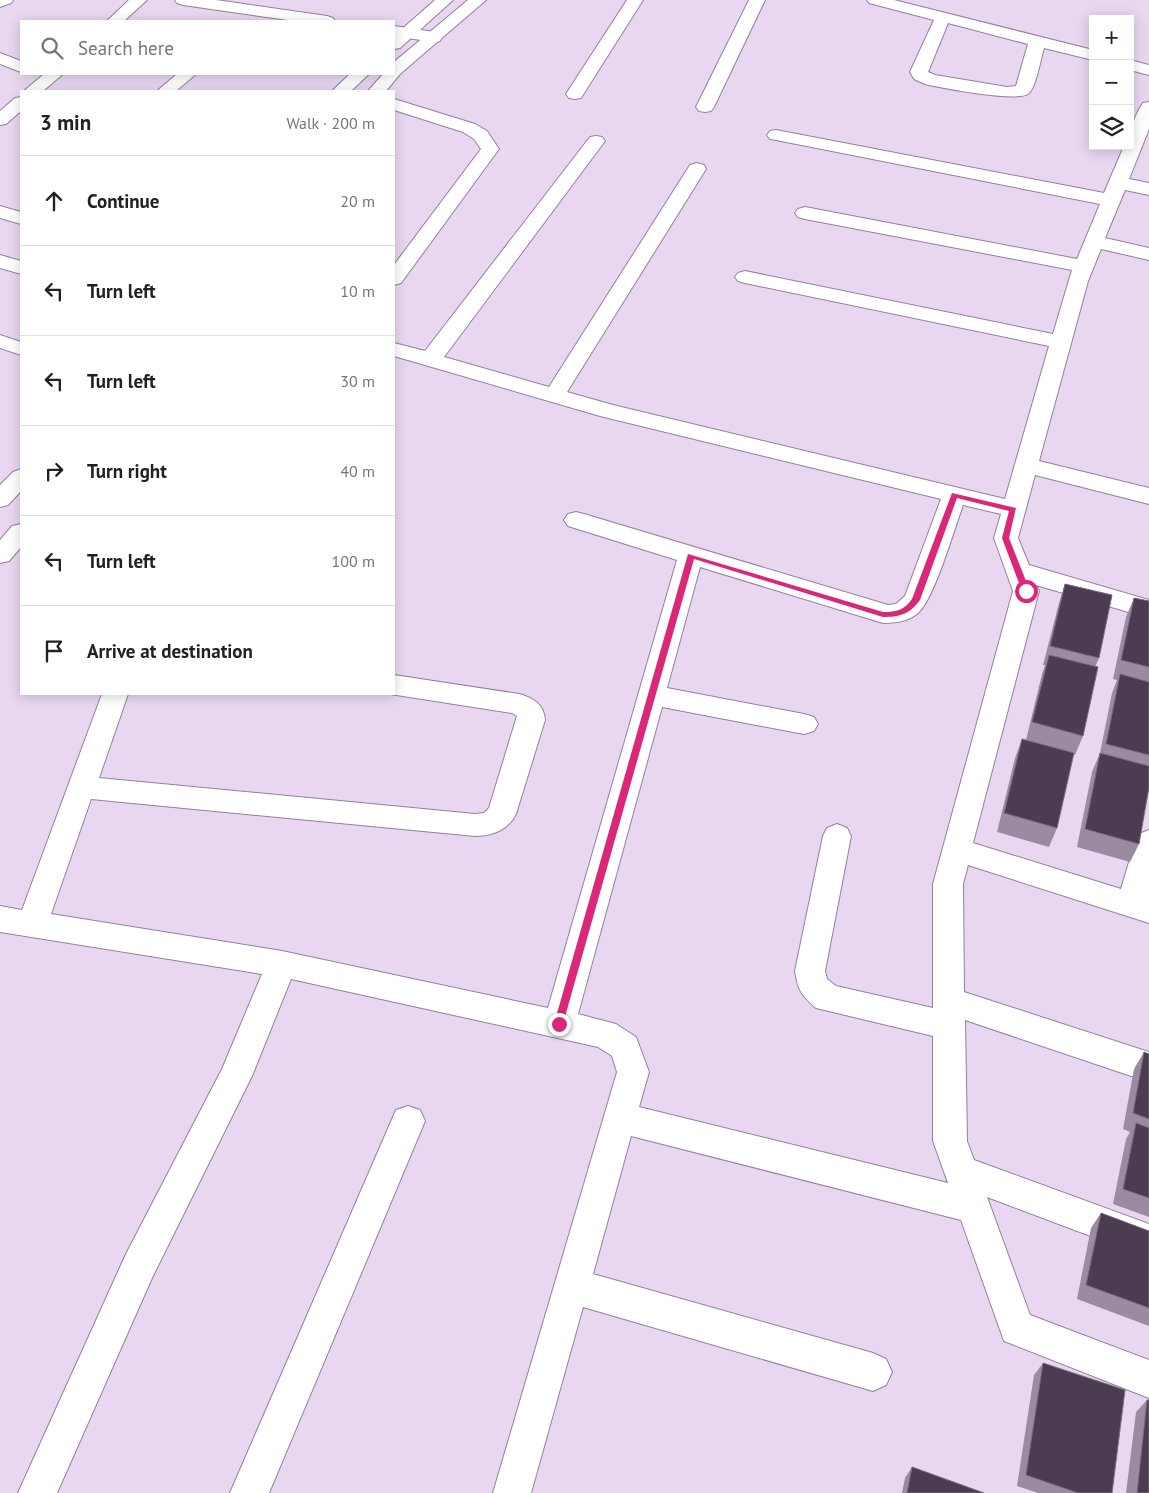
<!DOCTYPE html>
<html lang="en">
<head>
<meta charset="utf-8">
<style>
  body { margin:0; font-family:"PT Sans",sans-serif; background:#f6f6f6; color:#202124 }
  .controls { position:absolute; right:15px; top:15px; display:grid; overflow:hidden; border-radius:0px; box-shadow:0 2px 12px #0003 }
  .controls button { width:45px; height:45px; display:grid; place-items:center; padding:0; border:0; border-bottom:1px solid #e0e0e0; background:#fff; color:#202124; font:25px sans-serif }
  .stop { position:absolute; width:15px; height:15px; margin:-11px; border:4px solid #db2777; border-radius:50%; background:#fff }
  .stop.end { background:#db2777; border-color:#fff; box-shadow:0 1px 5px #0008 }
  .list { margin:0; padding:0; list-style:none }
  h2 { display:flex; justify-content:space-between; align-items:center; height:65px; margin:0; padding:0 20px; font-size:21px }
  h2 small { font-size:16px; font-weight:400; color:#757577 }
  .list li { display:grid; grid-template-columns:32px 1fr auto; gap:15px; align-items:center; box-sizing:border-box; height:90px; padding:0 20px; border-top:1px solid #e0e0e0 }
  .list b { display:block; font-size:19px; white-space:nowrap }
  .list em { font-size:16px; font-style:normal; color:#757577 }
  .icon { flex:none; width:28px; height:28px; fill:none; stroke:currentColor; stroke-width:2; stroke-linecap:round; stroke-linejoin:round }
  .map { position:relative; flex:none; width:1149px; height:1493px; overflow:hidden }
  .search { position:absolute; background:#fff; box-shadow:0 2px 12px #0003; left:20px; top:20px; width:375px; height:55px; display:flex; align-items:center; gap:12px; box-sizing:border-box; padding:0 18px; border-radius:0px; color:#757577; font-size:19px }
  .panel { position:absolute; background:#fff; box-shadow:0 2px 12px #0003; left:20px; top:90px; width:375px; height:605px; border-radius:0px }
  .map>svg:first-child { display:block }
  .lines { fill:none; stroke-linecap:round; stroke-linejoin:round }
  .minor-casing { stroke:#92819a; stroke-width:2 }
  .tertiary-casing { stroke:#92819a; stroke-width:2 }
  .secondary-casing { stroke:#92819a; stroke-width:2 }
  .minor { fill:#fff; fill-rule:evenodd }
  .tertiary { fill:#fff; fill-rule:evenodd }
  .secondary { fill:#fff; fill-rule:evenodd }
  .wall { fill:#9a8aa2 }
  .building { fill:#4b3c52; stroke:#7a6a82 }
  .route { fill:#db2777 }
</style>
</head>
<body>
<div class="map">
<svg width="1149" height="1493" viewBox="0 0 1149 1493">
  <rect width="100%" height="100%" fill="#e9d7f2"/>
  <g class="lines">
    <defs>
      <g id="minor">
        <path d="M0,0H13L11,3L0,7Z"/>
        <path d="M129,0H147L124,21H107Z"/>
        <path d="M175,0H216L327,16L333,18L335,21H295L183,5L177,3Z"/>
        <path d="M627,0H643L581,98L575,99L569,98L566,94Z"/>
        <path d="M749,0H765L714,107L711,111L705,112L699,111L696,107Z"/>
        <path d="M867,0H894L1093,50V60L1044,48C1041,57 1036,89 1028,94C1015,102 942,88 925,84L914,79L910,72L934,20L869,3ZM948,23L1028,44L1016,86L1007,87L935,75L928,72Z"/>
        <path d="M394,26L434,32L440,33L442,37L440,41L434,42L394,36Z"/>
        <path d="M0,53L21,61V72L0,64Z"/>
        <path d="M1130,60L1149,65V75L1130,70Z"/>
        <path d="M44,74H63L43,91H24Z"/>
        <path d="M177,74H196L176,91H157Z"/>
        <path d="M21,97V111L6,124L0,125V111L15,98Z"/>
        <path d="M394,99L475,124L487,131L499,149L401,283L394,285V265L481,149L474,139L463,132L394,110Z"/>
        <path d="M1149,102V129L1129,179L1149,183V195L1125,190L1105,238L1149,248V260L1101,249L1088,281L1039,461L1149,488V504L1035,475L1018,538L1029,565L1149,600V618L1036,585L1039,591L973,843L1121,889L1135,842L1139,834L1149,830V923L968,865L963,884L964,992L1149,1052V1082L965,1020L967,1141L974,1160L1149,1224V1258L987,1197L1030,1315L1149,1360V1398L1004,1341L961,1220L631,1136L593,1274L873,1353L886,1359L892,1372L886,1385L873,1391L583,1307L531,1493H493L617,1072L612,1056L598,1047L291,979L252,1076L152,1278L57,1493H18L126,1254L222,1069L262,974L0,932V906L22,910L102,694H128L99,778L475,814L484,813L489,808L517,716L512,713L390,694H394V675L519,694C533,698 544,704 545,720L516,814C508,830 493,836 475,836L91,799L51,914L282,951L548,1008L677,560L568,526L564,520L568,514L576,512L584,514L888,605L896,604L905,596L941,499L600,416L394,356V343L425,351L590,137L596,136L602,137L605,141L602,145L444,357L549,387L690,165L697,163L704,165L706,169L567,392L613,405L1005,499L1049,346L745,283L738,281L735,277L738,273L745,271L1053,334L1072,270L805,219L798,217L795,213L798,209L805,207L1077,259L1100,204L776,140L770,139L767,135L770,131L776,130L1104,193L1124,146H1130C1130,131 1134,116 1143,103ZM963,505L1001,514L994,538L1013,591L933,884V1008L836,986L827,979L825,971L851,836L847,828L837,824L827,828L823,836L795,971C798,990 801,995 816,1008L933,1036V1141L948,1183L639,1107L649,1072L636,1037L616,1024L578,1014L662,707L804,734L814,731L818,724L814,717L804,714L667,688L700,567L883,623C896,623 910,621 919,612C934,599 955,527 963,505Z"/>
        <path d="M0,255L21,261V274L0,268Z"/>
        <path d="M0,335L21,342V355L0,348Z"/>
        <path d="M408,1106L420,1110L425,1121L269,1493H230L396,1110Z"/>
      </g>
      <path id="tertiary" d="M0,206L21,212V224L0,218Z"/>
      <g id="secondary">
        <path d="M435,0H453L400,48L394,49V36Z"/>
        <path d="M468,0H486L400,74L386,91H368L383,74H394V62Z"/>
        <path d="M350,74H369L351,91H332Z"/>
        <path d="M21,469V491L8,505L0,507V485L13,472Z"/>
        <path d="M21,524V547L9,561L0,563V540L12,526Z"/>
      </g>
    </defs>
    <use href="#minor" class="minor-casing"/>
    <use href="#tertiary" class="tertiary-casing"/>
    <use href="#secondary" class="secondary-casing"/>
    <use href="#minor" class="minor"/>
    <use href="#tertiary" class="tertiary"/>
    <use href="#secondary" class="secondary"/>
  </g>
  <g class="wall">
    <path d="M1065,584L1099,658L1095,667L1083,736L1075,755L1073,754L1057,828L1049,847L997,832L1015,758L1022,739L1026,740L1042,674L1045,665H1043L1059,603Z"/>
    <path d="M1134,598L1149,601V787L1139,844L1130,862L1077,847L1092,772L1100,753L1112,693L1117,680L1113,679L1126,617Z"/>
    <path d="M1144,1052L1149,1054V1217L1113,1204L1126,1139L1130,1132L1123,1129L1134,1069Z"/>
    <path d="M1101,1213L1149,1231V1326L1077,1299L1091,1228Z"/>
    <path d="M1043,1363L1112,1493H1038L1017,1486L1034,1375Z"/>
    <path d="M1147,1400L1149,1493H1126L1136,1412Z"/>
    <path d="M912,1467L984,1493H902L905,1478Z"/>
  </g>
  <g class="building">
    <path d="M1065,584L1112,595L1099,658L1050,646Z"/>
    <path d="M1134,598L1149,601V667L1121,660Z"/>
    <path d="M1049,655L1098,667L1083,736L1032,722Z"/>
    <path d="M1120,674L1149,682V755L1106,744Z"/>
    <path d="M1022,739L1074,753L1057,828L1004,813Z"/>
    <path d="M1100,753L1149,766V787L1139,844L1085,829Z"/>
    <path d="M1144,1052L1149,1054V1119L1133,1113Z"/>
    <path d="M1136,1123L1149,1128V1198L1123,1189Z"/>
    <path d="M1101,1213L1149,1231V1308L1086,1285Z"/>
    <path d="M1043,1363L1125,1390L1112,1493H1078L1026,1475Z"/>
    <path d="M1147,1400H1149V1493H1137Z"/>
    <path d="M912,1467L984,1493H907Z"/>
  </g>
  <path class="route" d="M952,493L1016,508L1009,538L1030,591L1029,593L1022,591L1002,538L1009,511L957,498L920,600C910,614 900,617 883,617L694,559L563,1024L562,1027H555L554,1024L688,554L883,612C897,612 904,610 912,599Z"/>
</svg>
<div class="controls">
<button>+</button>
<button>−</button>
<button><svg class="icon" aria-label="layers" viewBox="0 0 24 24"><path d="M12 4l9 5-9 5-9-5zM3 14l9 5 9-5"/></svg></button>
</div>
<div class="stop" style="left:1026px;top:591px"></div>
<div class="stop end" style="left:559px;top:1024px"></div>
<div class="search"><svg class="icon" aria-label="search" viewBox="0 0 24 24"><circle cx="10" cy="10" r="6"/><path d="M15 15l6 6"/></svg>Search here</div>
<section class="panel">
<h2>3 min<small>Walk · 200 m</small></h2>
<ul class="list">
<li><svg class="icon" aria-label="ahead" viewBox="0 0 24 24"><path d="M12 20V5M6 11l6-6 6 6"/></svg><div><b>Continue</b></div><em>20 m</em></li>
<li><svg class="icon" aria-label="left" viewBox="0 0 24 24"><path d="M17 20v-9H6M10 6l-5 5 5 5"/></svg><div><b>Turn left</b></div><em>10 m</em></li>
<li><svg class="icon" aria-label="left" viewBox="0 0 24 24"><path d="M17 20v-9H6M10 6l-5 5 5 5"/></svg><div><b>Turn left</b></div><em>30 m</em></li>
<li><svg class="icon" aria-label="right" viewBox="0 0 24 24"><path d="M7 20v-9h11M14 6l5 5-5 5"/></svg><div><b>Turn right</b></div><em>40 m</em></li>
<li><svg class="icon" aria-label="left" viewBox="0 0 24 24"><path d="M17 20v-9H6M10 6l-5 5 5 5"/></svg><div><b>Turn left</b></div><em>100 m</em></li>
<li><svg class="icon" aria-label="arrive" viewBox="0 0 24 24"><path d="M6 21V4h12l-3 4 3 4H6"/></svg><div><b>Arrive at destination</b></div></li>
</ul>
</section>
</div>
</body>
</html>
